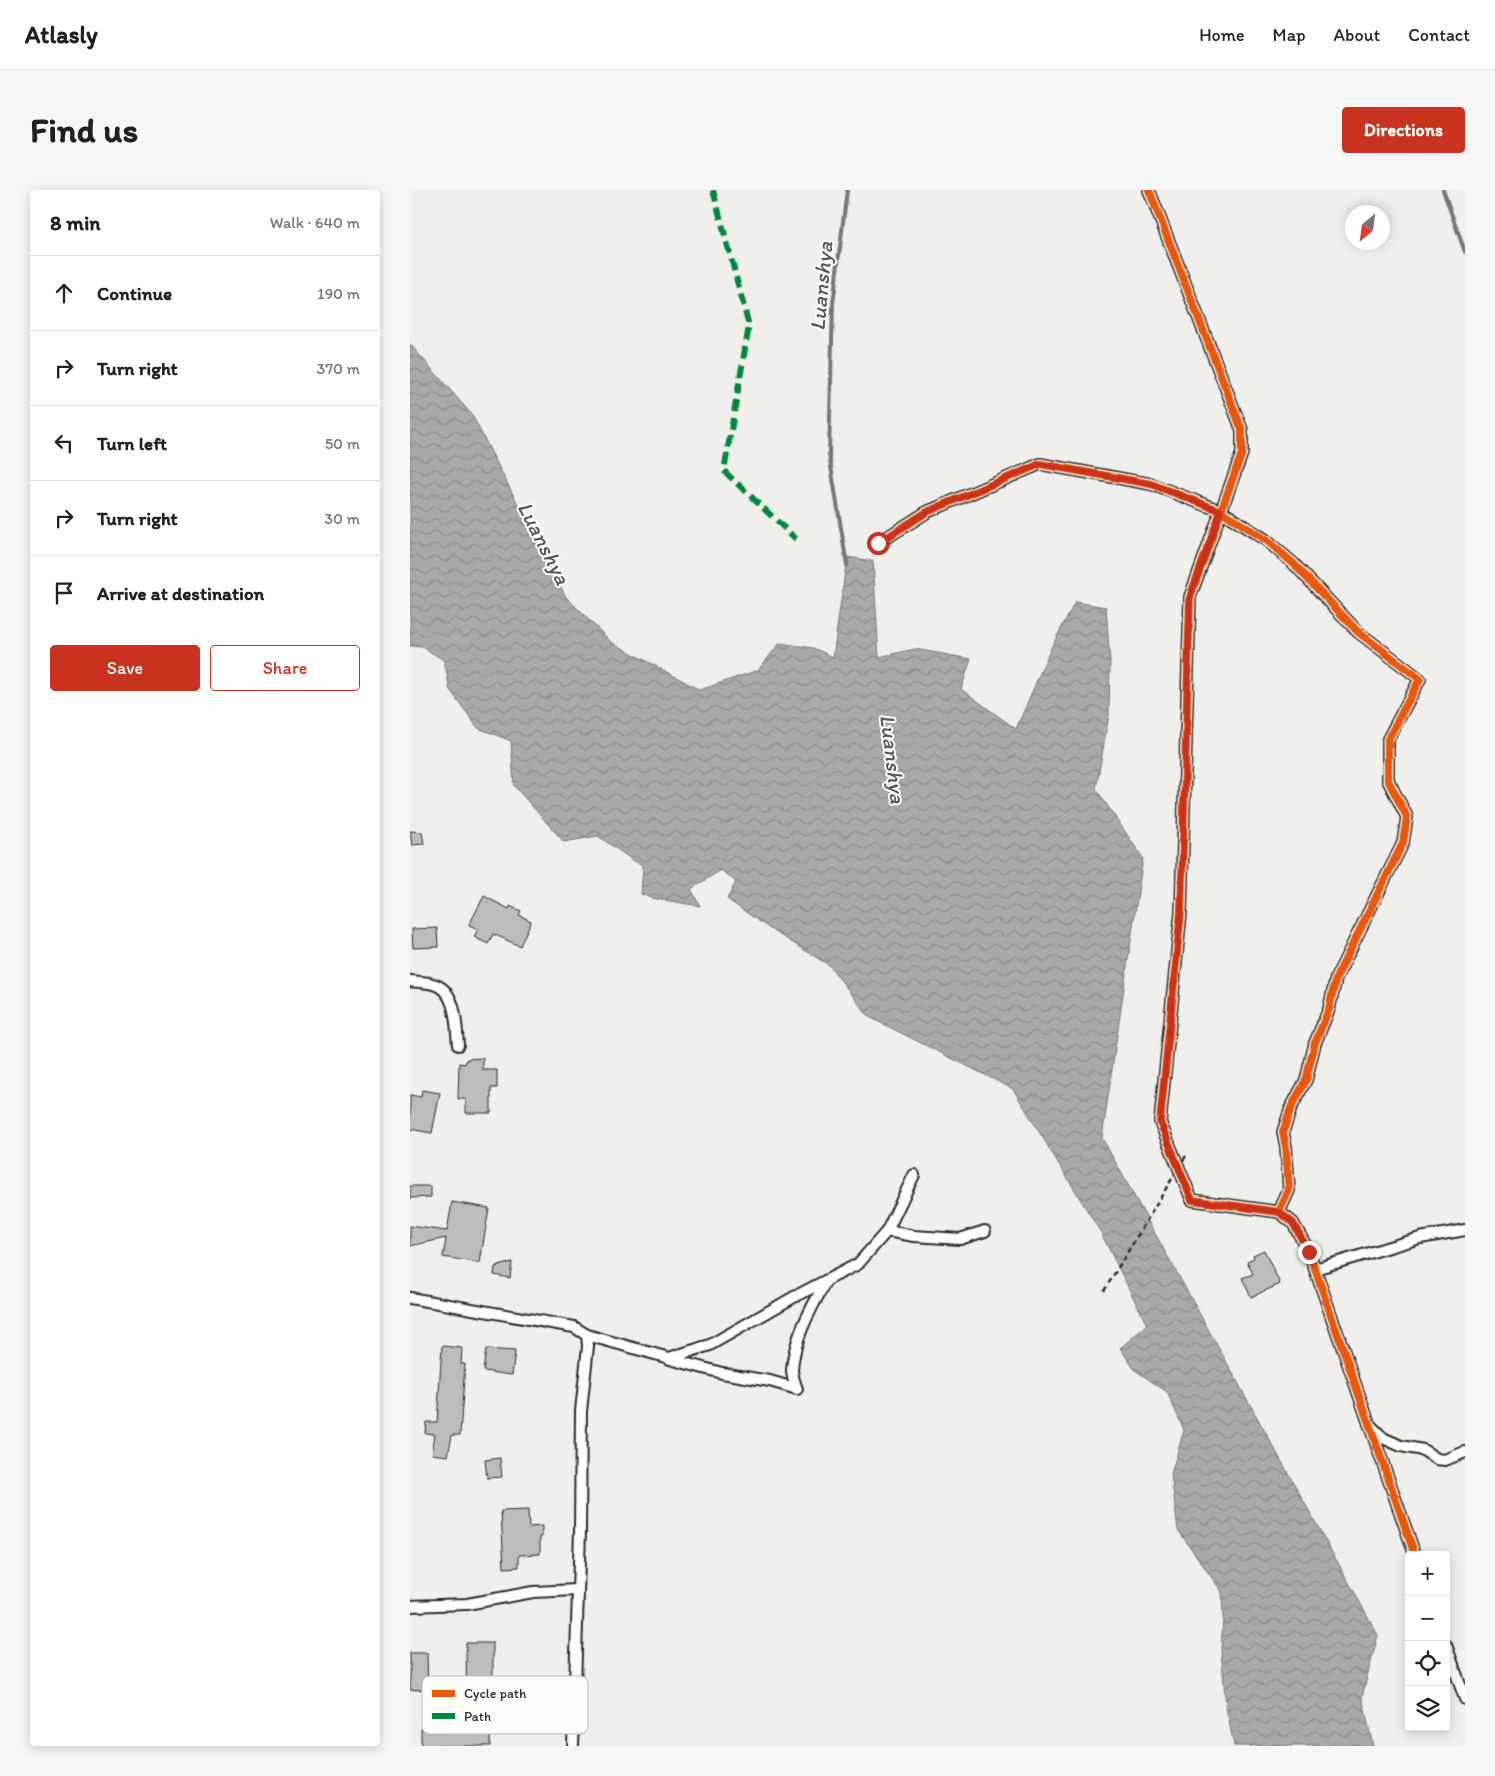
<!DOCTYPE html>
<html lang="en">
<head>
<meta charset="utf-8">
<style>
  body { margin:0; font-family:Itim,sans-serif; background:#f6f6f6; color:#202124 }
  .controls { position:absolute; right:15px; bottom:15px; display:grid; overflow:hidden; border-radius:5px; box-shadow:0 2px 12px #0003 }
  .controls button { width:45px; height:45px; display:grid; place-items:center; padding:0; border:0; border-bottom:1px solid #e0e0e0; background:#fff; color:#202124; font:25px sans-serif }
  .compass { position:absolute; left:935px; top:15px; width:45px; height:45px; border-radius:50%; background:#fff; box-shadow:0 2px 12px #0003; rotate:209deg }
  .stop { position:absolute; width:15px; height:15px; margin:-11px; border:4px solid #c8321e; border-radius:50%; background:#fff }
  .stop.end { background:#c8321e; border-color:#fff; box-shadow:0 1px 5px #0008 }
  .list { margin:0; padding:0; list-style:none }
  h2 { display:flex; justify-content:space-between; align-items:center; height:65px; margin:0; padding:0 20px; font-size:21px }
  h2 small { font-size:16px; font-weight:400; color:#757577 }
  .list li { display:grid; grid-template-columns:32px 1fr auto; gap:15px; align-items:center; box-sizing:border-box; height:75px; padding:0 20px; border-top:1px solid #e0e0e0 }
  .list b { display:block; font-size:19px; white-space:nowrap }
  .list em { font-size:16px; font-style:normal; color:#757577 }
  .actions { display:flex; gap:10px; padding:15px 20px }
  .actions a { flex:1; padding:11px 0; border:1px solid #c8321e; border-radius:5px; text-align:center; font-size:18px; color:#c8321e }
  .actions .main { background:#c8321e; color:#fff }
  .icon { flex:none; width:28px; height:28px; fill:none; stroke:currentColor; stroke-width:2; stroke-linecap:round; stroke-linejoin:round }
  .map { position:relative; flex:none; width:1055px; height:1556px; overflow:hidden; border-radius:5px }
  header { display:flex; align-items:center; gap:30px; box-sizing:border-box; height:70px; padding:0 25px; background:#fff; border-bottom:1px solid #e0e0e0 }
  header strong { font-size:24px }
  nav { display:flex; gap:28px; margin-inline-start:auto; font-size:18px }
  .intro { display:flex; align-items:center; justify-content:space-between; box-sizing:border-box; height:120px; padding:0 30px }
  h1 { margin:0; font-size:35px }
  .button { padding:12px 22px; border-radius:5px; background:#c8321e; color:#fff; font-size:18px; font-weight:700 }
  main { display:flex; gap:30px; padding:0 30px }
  aside { flex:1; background:#fff; border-radius:5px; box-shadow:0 2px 12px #0003 }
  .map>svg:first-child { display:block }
  .water { fill:url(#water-waves); stroke:#777775 }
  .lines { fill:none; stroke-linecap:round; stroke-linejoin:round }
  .stream { stroke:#777775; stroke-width:4 }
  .building { fill:#bdbcb8; stroke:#2b2b2b }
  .street-casing { stroke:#2b2b2b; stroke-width:14 }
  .street { stroke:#fdfcf7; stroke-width:10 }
  .path-bridge { stroke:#2b2b2b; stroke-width:2.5; stroke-dasharray:5 4; stroke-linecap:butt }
  .quiet { stroke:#00873e; stroke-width:6; stroke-dasharray:12 6; stroke-linecap:butt }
  .cycleway-casing { stroke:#fdfcf7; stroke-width:11 }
  .cycleway { stroke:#e8590c; stroke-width:8 }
  .route { stroke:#c8321e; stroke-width:6 }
  .labels { text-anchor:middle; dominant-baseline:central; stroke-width:4; stroke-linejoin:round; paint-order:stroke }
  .water-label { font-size:22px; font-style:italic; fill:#575756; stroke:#fdfcf7 }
  .key { fill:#fdfcf7; stroke:#bebdba; stroke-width:1 }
  .key-label { font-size:14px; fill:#2b2b2b }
</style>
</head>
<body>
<header>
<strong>Atlasly</strong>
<nav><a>Home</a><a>Map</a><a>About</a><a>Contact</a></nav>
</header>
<div class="intro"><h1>Find us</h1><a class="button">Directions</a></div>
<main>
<aside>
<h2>8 min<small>Walk · 640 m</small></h2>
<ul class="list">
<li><svg class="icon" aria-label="ahead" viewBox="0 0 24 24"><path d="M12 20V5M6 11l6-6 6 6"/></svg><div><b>Continue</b></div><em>190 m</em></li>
<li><svg class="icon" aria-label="right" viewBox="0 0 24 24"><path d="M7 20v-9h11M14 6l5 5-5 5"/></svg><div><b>Turn right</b></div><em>370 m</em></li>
<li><svg class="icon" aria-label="left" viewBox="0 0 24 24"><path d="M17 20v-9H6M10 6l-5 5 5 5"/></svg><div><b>Turn left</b></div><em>50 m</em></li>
<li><svg class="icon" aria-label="right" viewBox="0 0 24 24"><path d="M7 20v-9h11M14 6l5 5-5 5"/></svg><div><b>Turn right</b></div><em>30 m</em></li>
<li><svg class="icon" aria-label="arrive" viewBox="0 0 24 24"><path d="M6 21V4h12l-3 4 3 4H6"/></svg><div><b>Arrive at destination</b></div></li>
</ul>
<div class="actions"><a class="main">Save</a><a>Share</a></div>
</aside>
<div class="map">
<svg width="1055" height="1556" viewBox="0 0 1055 1556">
  <defs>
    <pattern id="water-waves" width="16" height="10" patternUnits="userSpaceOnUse" patternTransform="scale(1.25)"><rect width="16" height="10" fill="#aaa9a7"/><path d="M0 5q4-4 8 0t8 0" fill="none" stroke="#8b8a88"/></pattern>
  </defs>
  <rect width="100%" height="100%" fill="#f0efeb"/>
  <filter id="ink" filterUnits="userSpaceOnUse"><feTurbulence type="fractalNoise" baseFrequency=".02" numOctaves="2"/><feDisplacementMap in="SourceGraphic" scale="10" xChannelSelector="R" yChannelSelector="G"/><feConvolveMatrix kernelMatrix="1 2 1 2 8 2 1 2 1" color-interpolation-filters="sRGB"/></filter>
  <g filter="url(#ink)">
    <path class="water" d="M0,154L62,225L156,407L201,452L290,500L348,480L370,453L403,458L423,467L437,367L463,371L469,467L505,459L561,469L551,499L606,539L641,458L665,412L696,417L700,472L699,525L686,599L733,668L692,948L968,1445L952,1507L963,1556H824L816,1517L811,1460L813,1428L812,1402L768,1340L761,1284L774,1240L757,1202L725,1180L710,1158L737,1135L691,1043L603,899L459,827L419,775L360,739L317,709L326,692L311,680L281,699L290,716L242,708L231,704L233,675L224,671L188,646L154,652L104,596L101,551L68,538L40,500L34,470L12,457L0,456Z"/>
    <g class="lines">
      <g class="stream">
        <path d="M437,0L423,114L419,264L437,375"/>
        <path d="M1033,0L1055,62"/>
      </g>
    </g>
    <g class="building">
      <path d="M0,641L12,642L14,654L2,655Z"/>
      <path d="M74,706L99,719L100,716L111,721L109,725L121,731L110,756L83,744L78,754L64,747L68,739L59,735Z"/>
      <path d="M27,738L28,757L3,758L2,739Z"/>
      <path d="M73,868V880H87V898H81V923H56V909H48L49,873L55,874L57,869Z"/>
      <path d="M12,900L30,903L22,943L0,939V905L11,907Z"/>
      <path d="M0,996H21V1007L0,1008Z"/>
      <path d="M42,1012L79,1018L70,1073L33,1067L36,1048L0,1056V1036L37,1041Z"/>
      <path d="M854,1060L870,1094L841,1107L832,1088L843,1084L837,1071L844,1068L843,1065Z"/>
      <path d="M102,1072L100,1088L84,1085L85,1077Z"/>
      <path d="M32,1156L52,1158L51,1174H55L50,1245H42L38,1266L22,1264L25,1244L15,1243L16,1232H27Z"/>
      <path d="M76,1159L105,1161L102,1185L73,1181Z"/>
      <path d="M90,1268L92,1287L77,1288L75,1270Z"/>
      <path d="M118,1320L119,1337L132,1336V1347H130V1364L109,1365V1377L94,1378L91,1321Z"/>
      <path d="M56,1453H83V1528H81L80,1556H11V1538H23L24,1541L57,1542Z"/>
      <path d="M0,1463H17L18,1499L0,1500Z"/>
    </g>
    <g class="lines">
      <defs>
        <g id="street">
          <path d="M739,0L832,240V263L780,407L771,722L750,932L782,1010L869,1022L883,1033L899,1062L1005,1365"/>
          <path d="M468,353L517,322L630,274L741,294L811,321L856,350L884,374L948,442L1010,489L978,549V590L997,627L993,653L926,788L919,819L905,853L896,890L881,918L873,942L876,957L879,1000L869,1022"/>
          <path d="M0,791C7,792 16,792 23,794C47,800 46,835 48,855"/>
          <path d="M477,1041L504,1046L550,1049L575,1041"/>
          <path d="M905,1079L1010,1048L1055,1040"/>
          <path d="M0,1108L164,1137L177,1145L178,1156L171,1221L170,1341L163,1556"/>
          <path d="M177,1145L259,1168L300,1155L384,1107L448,1074L477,1041L504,985"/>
          <path d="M260,1169L312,1183L360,1191L387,1199C385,1193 382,1186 382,1180C384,1147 401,1119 416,1091"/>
          <path d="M961,1236L973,1248L991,1256L1013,1260L1027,1269L1035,1270L1055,1262"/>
          <path d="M0,1416L57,1414L123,1402L167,1400"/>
          <path d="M1036,1455L1055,1509"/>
        </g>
      </defs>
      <use href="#street" class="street-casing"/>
      <use href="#street" class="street"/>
      <path class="path-bridge" d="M694,1101L777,964"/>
      <path class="quiet" d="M303,0L339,136L314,281L386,349"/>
      <defs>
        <g id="cycleway">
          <path d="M739,0L832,240V263L780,407L771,722L750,932L782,1010L869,1022L883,1033L899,1062L1005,1365"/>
          <path d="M468,353L517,322L630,274L741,294L811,321L856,350L884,374L948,442L1010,489L978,549V590L997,627L993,653L926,788L919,819L905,853L896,890L881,918L873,942L876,957L879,1000L869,1022"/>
        </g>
      </defs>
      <use href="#cycleway" class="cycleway-casing"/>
      <use href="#cycleway" class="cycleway"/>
    </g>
  </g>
  <g class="lines" filter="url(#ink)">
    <path class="route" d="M468,353L517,322L630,274L741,294L811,321L780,407L771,722L750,932L782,1010L869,1022L883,1033L899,1062"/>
  </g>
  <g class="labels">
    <g class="water-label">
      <text transform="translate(411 96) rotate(-85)">Luanshya</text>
      <text transform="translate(134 353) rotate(63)">Luanshya</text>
      <text transform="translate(483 569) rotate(83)">Luanshya</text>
    </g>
  </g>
  <rect x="12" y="1486" width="166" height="58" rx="8" class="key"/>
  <rect x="22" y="1500" width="23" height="7" fill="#e8590c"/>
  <rect x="22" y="1523" width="23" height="6" fill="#00873e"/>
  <g class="key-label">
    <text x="54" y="1508">Cycle path</text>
    <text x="54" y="1531">Path</text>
  </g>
</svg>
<div class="controls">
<button>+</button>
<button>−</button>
<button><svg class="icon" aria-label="locate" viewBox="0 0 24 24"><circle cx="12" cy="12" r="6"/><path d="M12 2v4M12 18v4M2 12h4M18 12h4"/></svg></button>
<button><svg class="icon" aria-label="layers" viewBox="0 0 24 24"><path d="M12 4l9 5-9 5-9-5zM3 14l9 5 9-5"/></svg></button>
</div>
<svg class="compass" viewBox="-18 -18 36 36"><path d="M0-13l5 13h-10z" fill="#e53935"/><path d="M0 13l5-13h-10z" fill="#757577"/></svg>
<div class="stop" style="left:468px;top:353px"></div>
<div class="stop end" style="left:899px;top:1062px"></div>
</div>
</main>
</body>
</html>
